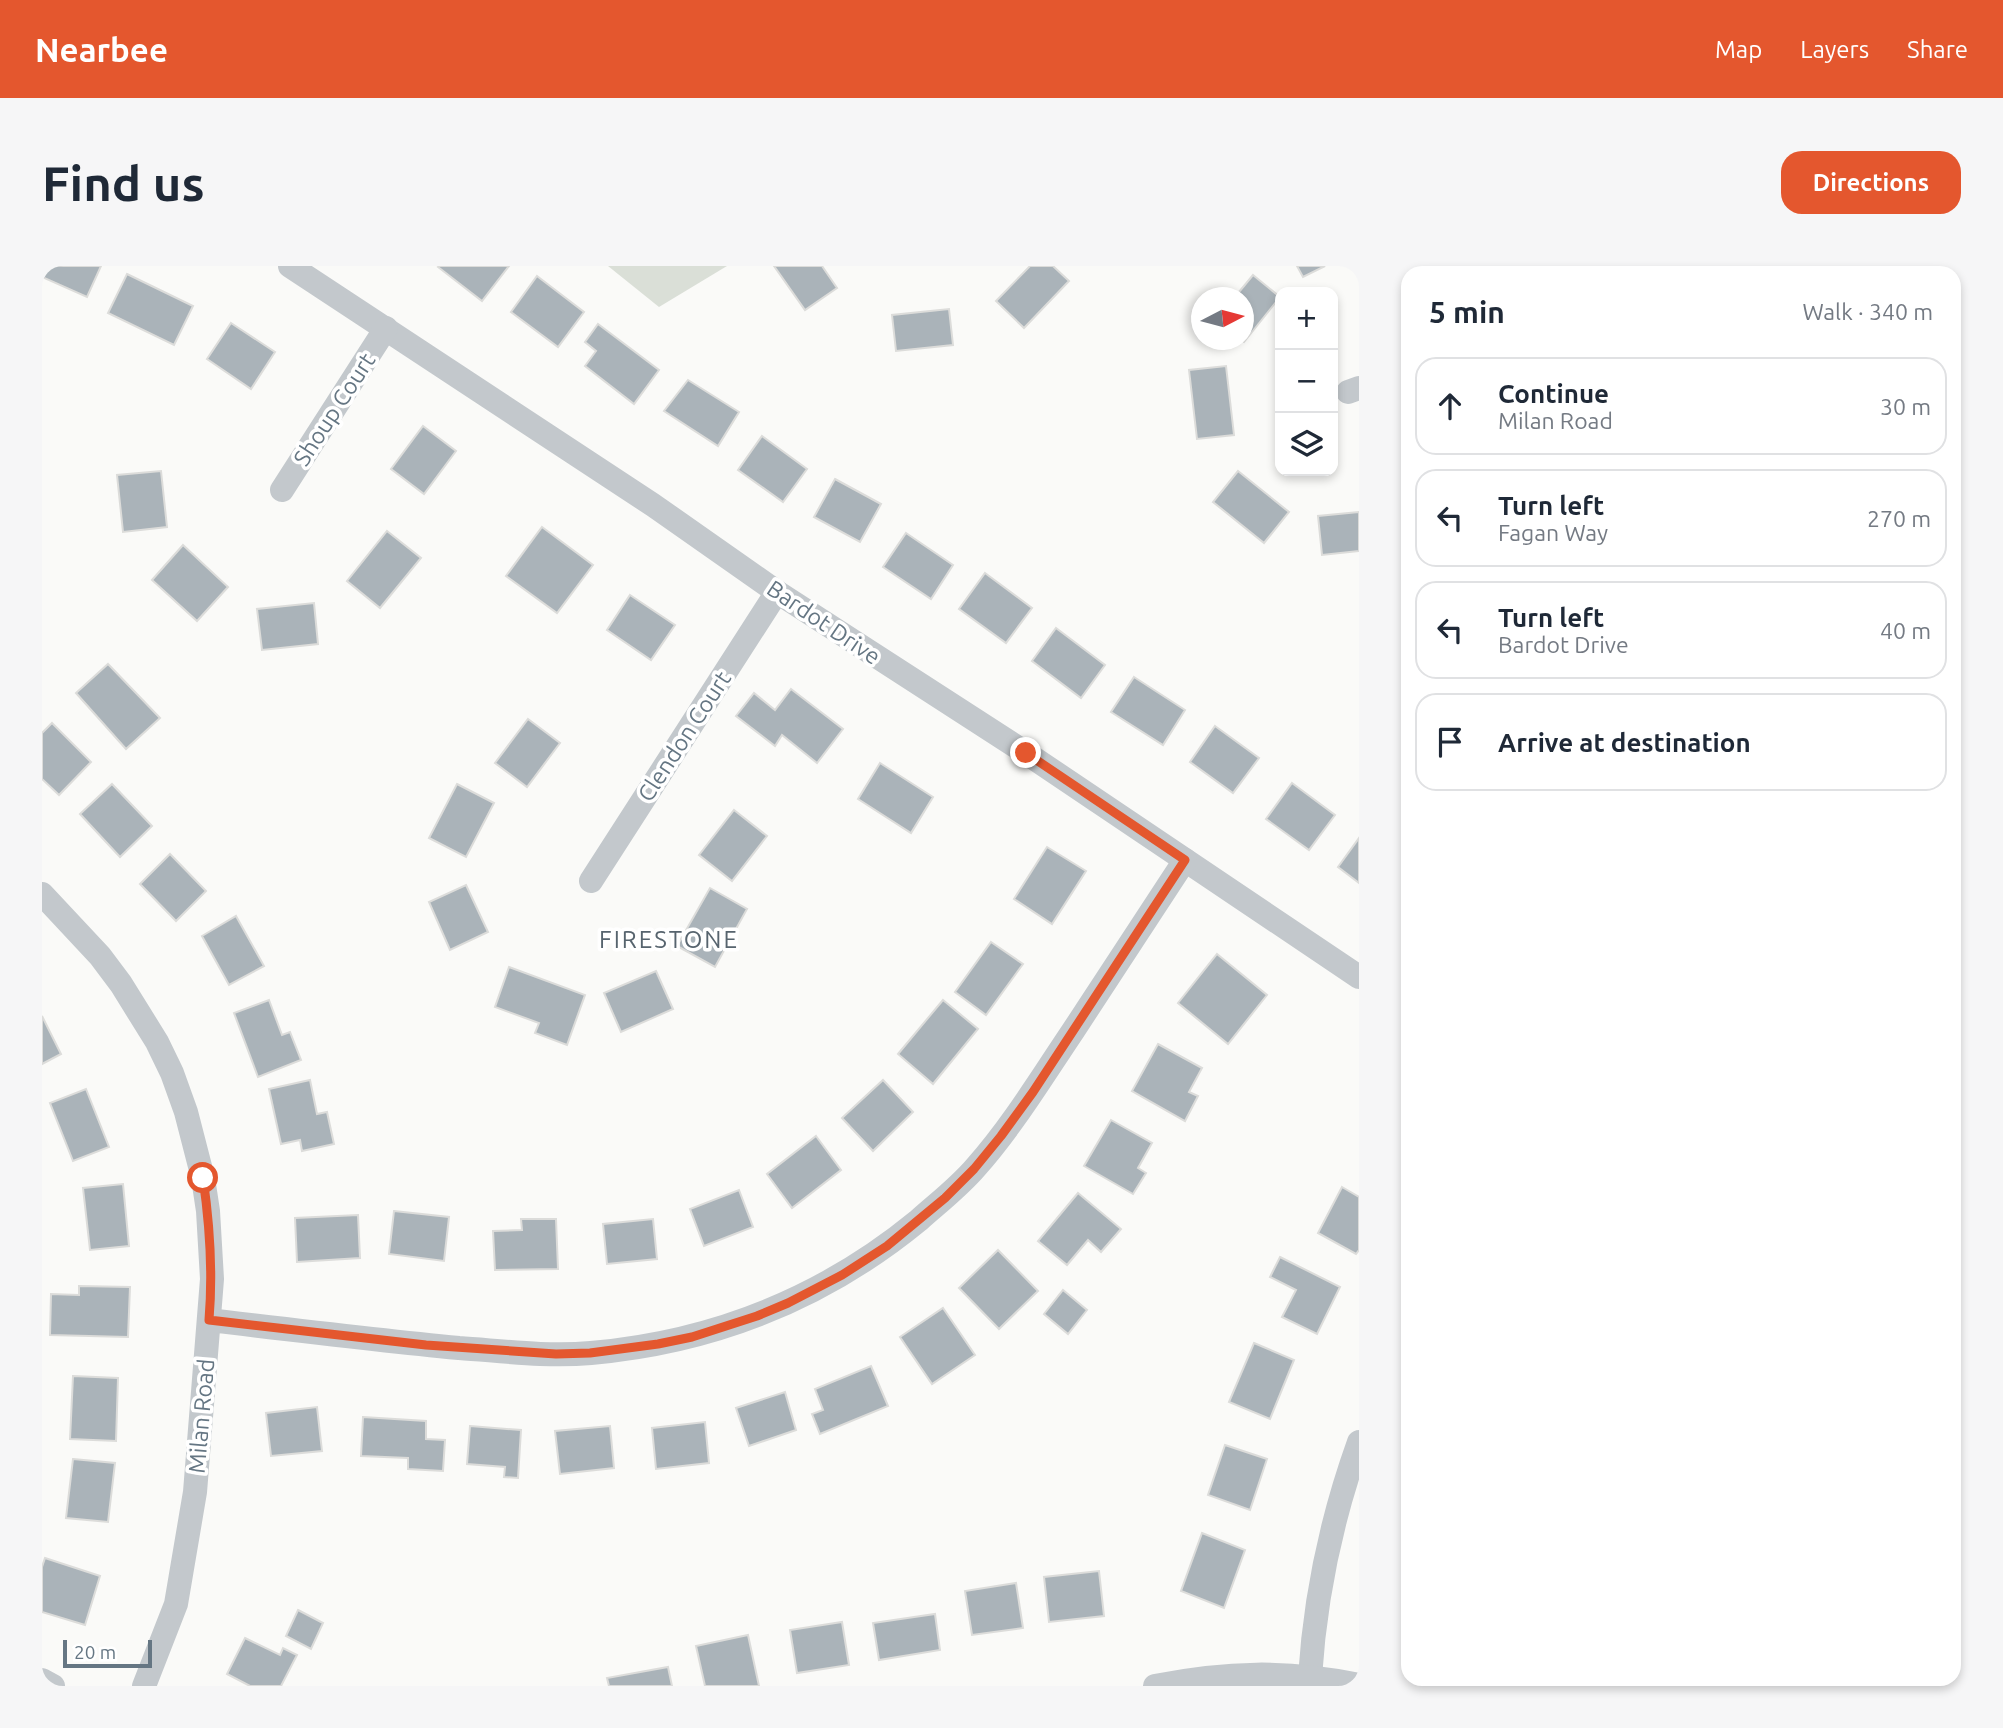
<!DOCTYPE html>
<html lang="en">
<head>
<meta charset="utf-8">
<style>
  body { margin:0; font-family:Ubuntu,sans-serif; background:#f6f6f7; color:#1f2937 }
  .controls { position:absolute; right:21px; top:21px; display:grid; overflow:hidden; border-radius:14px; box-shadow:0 4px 10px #0003 }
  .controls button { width:63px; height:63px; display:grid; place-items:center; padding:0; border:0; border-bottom:2px solid #e0e1e3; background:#fff; color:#1f2937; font:35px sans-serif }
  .compass { position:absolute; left:1149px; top:21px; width:63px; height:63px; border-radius:50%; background:#fff; box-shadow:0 4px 10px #0003; rotate:84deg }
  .scale { position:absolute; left:21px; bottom:18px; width:89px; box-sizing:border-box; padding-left:7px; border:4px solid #657683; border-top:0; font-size:19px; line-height:24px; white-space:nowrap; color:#657683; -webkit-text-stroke:5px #fff; paint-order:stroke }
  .stop { position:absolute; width:21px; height:21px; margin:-16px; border:5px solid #e4572e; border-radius:50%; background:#fff }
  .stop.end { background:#e4572e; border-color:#fff; box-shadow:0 2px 7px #0008 }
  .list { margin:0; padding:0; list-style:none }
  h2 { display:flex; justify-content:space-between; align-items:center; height:91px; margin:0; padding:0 28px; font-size:30px }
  h2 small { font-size:23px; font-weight:400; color:#747a83 }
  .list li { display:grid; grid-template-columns:46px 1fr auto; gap:21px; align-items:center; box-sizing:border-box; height:98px; margin:0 14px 14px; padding:0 14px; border:2px solid #e0e1e3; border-radius:21px }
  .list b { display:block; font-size:26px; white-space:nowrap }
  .list p { margin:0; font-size:23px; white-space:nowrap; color:#747a83 }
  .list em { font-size:23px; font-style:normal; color:#747a83 }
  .icon { flex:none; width:38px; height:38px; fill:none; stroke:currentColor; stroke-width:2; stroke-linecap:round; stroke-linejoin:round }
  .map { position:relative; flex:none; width:1317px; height:1420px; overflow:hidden; border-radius:21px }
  header { display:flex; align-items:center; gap:42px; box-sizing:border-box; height:98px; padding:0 35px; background:#e4572e; color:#fff }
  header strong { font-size:33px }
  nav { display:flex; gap:38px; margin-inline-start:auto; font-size:24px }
  .intro { display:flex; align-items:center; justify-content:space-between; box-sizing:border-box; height:168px; padding:0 42px }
  h1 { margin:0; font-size:49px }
  .button { padding:18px 32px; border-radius:21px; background:#e4572e; color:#fff; font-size:24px; font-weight:700 }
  main { display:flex; gap:42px; padding:0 42px }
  aside { flex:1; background:#fff; border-radius:21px; box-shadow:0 4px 10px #0003 }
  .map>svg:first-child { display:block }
  .green { fill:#dadfd7 }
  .building { fill:#aab3b9; stroke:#dcdcda; stroke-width:2 }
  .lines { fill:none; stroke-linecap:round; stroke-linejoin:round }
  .minor { stroke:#c3c8cc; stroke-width:24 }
  .route { stroke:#e4572e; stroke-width:9 }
  .labels { text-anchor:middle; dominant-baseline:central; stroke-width:7; stroke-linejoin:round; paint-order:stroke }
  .street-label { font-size:23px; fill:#657683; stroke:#fff }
  .neighbourhood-label { font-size:24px; letter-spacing:2px; fill:#57646e; stroke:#fff }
</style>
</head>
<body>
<header>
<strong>Nearbee</strong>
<nav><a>Map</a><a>Layers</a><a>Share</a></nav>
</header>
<div class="intro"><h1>Find us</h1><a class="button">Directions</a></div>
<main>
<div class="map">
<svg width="1317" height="1420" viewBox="0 0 1317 1420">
  <rect width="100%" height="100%" fill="#fafaf8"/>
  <path class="green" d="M566,0H685L617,41Z"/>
  <g class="building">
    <path d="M0,0H59L45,31L0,11Z"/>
    <path d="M397,0H467L440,35L396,1Z"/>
    <path d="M732,0H780L795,22L763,44Z"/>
    <path d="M988,0H1011L1027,15L982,62L954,35Z"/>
    <path d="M1255,0H1283L1261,11Z"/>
    <path d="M85,8L151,40L132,79L66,47Z"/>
    <path d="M1211,9L1238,31L1202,76L1199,74H1202V32H1192Z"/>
    <path d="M495,10L542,46L516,81L469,46Z"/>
    <path d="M907,43L911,79L854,85L850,49Z"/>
    <path d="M189,57L233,86L209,123L165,93Z"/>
    <path d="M556,58L617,104L592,138L543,100L554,85L543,76Z"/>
    <path d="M1184,100L1192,169L1155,173L1147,104Z"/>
    <path d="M646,114L697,146L676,180L622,145Z"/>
    <path d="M381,160L414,185L382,228L349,203Z"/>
    <path d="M720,170L765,203L741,236L696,204Z"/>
    <path d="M119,205L125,261L81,266L75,209Z"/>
    <path d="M1196,205L1247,246L1222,277L1171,236Z"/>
    <path d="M793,213L839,238L818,276L772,251Z"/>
    <path d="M1317,246V285L1280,289L1276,250Z"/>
    <path d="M500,261L551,299L515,347L464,310Z"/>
    <path d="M345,265L379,292L338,342L305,315Z"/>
    <path d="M864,267L911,299L889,333L841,301Z"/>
    <path d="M141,279L186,321L155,355L110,314Z"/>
    <path d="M943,307L990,342L964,377L917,343Z"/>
    <path d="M588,329L633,359L609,394L565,364Z"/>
    <path d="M272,337L276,378L220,384L215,343Z"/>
    <path d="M1014,362L1063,399L1039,432L990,395Z"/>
    <path d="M66,398L118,452L84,483L34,427Z"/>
    <path d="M1092,411L1143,444L1121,479L1069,446Z"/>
    <path d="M749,423L801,463L775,497L740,469L733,480L694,450L712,427L733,444Z"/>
    <path d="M486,453L518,477L485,521L453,497Z"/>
    <path d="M10,457L49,496L17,529L0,513V467Z"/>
    <path d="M1173,460L1217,492L1191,527L1148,496Z"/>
    <path d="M838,497L891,531L869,567L816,533Z"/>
    <path d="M1250,517L1293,549L1267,584L1224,553Z"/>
    <path d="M70,518L110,560L78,591L38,548Z"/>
    <path d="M415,518L452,537L424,591L387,572Z"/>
    <path d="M692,544L725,570L690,615L657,589Z"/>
    <path d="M1317,572V617L1296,601Z"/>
    <path d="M1005,581L1044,605L1010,658L972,633Z"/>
    <path d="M128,588L164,625L134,655L98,618Z"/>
    <path d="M424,619L446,666L408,684L387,636Z"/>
    <path d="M668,622L705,643L673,701L635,680Z"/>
    <path d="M194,650L222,700L187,719L160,670Z"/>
    <path d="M949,676L981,698L944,749L913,726Z"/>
    <path d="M1175,688L1225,729L1186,778L1136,737Z"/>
    <path d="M467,701L543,729L525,779L493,767L497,757L453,741Z"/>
    <path d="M614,705L631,743L579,766L562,727Z"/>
    <path d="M227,734L240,769L248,766L259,794L216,811L192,747Z"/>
    <path d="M901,734L936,763L891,818L856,788Z"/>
    <path d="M0,750L19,788L0,798Z"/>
    <path d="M1116,778L1160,802L1147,826L1156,830L1143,855L1090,825Z"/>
    <path d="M268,814L275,848L285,846L292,878L260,885L258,874L239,878L227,823Z"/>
    <path d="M841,814L871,846L831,885L800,852Z"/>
    <path d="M44,823L67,881L31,895L8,837Z"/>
    <path d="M1069,854L1110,877L1096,902L1104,907L1091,928L1042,900Z"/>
    <path d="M774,870L799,904L750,942L725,908Z"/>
    <path d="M81,918L87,980L48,984L41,922Z"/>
    <path d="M1300,921L1317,931V984L1314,988L1276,967Z"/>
    <path d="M697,924L711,961L662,980L648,943Z"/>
    <path d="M1036,927L1079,963L1059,986L1046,974L1025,999L996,975Z"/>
    <path d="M352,945L407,951L402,995L347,988Z"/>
    <path d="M316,949L318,992L255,996L253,952Z"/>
    <path d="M479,953H514L516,1003L453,1004L451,965L480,964Z"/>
    <path d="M611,953L615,993L565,998L561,958Z"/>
    <path d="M956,984L996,1025L957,1063L917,1022Z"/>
    <path d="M1238,991L1298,1021L1275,1068L1240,1051L1254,1024L1228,1011Z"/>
    <path d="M37,1020L88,1021L86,1071L8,1069L9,1028L37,1029Z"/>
    <path d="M1021,1024L1045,1044L1026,1068L1002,1048Z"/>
    <path d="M901,1042L933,1089L890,1118L858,1071Z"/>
    <path d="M1212,1077L1252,1094L1228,1153L1187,1136Z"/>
    <path d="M829,1100L846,1140L778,1168L770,1148L781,1144L773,1123Z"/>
    <path d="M31,1110L76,1112L74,1175L28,1173Z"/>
    <path d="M743,1126L754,1164L707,1180L694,1142Z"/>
    <path d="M275,1141L280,1185L229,1190L224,1147Z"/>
    <path d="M321,1151L384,1155V1173L403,1174L401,1205L366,1203V1192L319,1190Z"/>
    <path d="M663,1156L667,1197L614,1203L610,1162Z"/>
    <path d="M428,1160L479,1164L476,1212L462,1211L463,1201L425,1198Z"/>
    <path d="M568,1160L572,1202L518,1208L513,1165Z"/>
    <path d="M1183,1179L1225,1193L1208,1244L1166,1229Z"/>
    <path d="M31,1193L73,1197L66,1256L24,1252Z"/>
    <path d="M1160,1267L1203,1284L1182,1342L1139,1325Z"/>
    <path d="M3,1292L58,1310L43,1359L0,1346V1301Z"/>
    <path d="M1057,1305L1062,1350L1007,1356L1002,1311Z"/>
    <path d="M974,1317L981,1362L930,1369L923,1325Z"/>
    <path d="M256,1344L281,1357L269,1383L244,1370Z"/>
    <path d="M893,1348L898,1384L837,1394L831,1357Z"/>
    <path d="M800,1356L807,1399L755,1407L748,1364Z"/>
    <path d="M706,1369L717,1420H663L654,1380Z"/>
    <path d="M203,1372L238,1389L241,1382L255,1389L239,1420H208L185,1408Z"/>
    <path d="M626,1401L630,1420H567L565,1412Z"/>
  </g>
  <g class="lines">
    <g class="minor">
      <path d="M248,0L611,239L735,326L984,487L1317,711"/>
      <path d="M1306,126L1317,122"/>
      <path d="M240,224L344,62"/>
      <path d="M549,615L735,326"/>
      <path d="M0,628L58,690L79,718L115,776L130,807L144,846L161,912L166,945L170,1013L153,1226L134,1338L102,1420"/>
      <path d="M167,1054C251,1064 334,1074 417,1082C461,1085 505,1091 549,1087C673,1076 781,1033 877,954C896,937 917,921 934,901C971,859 1000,811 1031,765C1068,708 1106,651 1143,594"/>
      <path d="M1268,1411C1273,1332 1290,1251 1317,1176"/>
      <path d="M0,1414L11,1420"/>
      <path d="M1113,1420C1183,1406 1246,1404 1317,1419"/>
    </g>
  </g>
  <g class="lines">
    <path class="route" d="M161,912C168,960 171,1006 167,1054L384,1079L514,1088L548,1087L616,1078L650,1071L715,1050L746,1037L800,1009L845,980L903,932L932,903L959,870L991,826L1143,594L984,487"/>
  </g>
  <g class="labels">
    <g class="street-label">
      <text transform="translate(292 143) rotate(-57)">Shoup Court</text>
      <text transform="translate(782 356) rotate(34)">Bardot Drive</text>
      <text transform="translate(642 470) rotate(-57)">Clendon Court</text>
      <text transform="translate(159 1150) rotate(-85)">Milan Road</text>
    </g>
    <g class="neighbourhood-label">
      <text x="627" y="673">FIRESTONE</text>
    </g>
  </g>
</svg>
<div class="controls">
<button>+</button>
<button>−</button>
<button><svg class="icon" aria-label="layers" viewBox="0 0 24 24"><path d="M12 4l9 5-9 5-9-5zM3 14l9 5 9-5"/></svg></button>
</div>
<svg class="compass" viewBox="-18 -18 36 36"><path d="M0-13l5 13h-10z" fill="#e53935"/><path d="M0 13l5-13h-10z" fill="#747a83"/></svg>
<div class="scale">20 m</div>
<div class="stop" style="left:161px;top:912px"></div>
<div class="stop end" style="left:984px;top:487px"></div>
</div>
<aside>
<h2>5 min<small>Walk · 340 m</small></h2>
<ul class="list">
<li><svg class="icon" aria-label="ahead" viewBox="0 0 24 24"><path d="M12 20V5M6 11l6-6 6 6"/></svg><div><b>Continue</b><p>Milan Road</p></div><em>30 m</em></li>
<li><svg class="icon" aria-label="left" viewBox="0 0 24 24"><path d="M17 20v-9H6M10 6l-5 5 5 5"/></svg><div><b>Turn left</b><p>Fagan Way</p></div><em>270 m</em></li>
<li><svg class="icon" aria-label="left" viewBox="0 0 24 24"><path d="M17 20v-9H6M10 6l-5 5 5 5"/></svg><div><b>Turn left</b><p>Bardot Drive</p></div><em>40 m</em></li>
<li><svg class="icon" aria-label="arrive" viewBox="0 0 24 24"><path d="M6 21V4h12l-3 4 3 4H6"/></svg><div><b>Arrive at destination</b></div></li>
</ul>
</aside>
</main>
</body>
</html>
